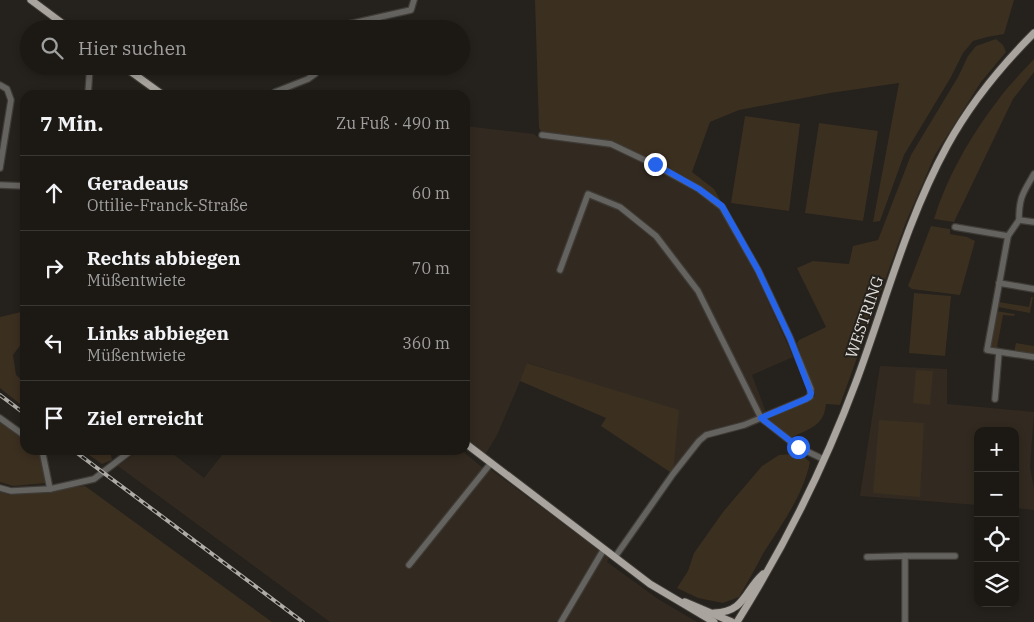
<!DOCTYPE html>
<html lang="de">
<head>
<meta charset="utf-8">
<style>
  body { margin:0; font-family:"IBM Plex Serif",serif; background:#25221e; color:#f1f3f6 }
  .controls { position:absolute; right:15px; bottom:15px; display:grid; overflow:hidden; border-radius:10px; box-shadow:0 2px 8px #0003 }
  .controls button { width:45px; height:45px; display:grid; place-items:center; padding:0; border:0; border-bottom:1px solid #3a3834; background:#1c1915; color:#f1f3f6; font:25px sans-serif }
  .stop { position:absolute; width:15px; height:15px; margin:-11px; border:4px solid #2563eb; border-radius:50%; background:#fff }
  .stop.end { background:#2563eb; border-color:#fff; box-shadow:0 1px 5px #0008 }
  .list { margin:0; padding:0; list-style:none }
  h2 { display:flex; justify-content:space-between; align-items:center; height:65px; margin:0; padding:0 20px; font-size:21px }
  h2 small { font-size:16px; font-weight:400; color:#a0a0a0 }
  .list li { display:grid; grid-template-columns:32px 1fr auto; gap:15px; align-items:center; box-sizing:border-box; height:75px; padding:0 20px; border-top:1px solid #3a3834 }
  .list b { display:block; font-size:19px; white-space:nowrap }
  .list p { margin:0; font-size:16px; white-space:nowrap; color:#a0a0a0 }
  .list em { font-size:16px; font-style:normal; color:#a0a0a0 }
  .icon { flex:none; width:28px; height:28px; fill:none; stroke:currentColor; stroke-width:2; stroke-linecap:round; stroke-linejoin:round }
  .map { position:relative; flex:none; width:1034px; height:622px; overflow:hidden }
  .search { position:absolute; background:#1c1915; box-shadow:0 2px 8px #0003; left:20px; top:20px; width:450px; height:55px; display:flex; align-items:center; gap:12px; box-sizing:border-box; padding:0 18px; border-radius:28px; color:#a0a0a0; font-size:19px }
  .panel { position:absolute; background:#1c1915; box-shadow:0 2px 8px #0003; left:20px; top:90px; width:450px; height:365px; border-radius:15px }
  .map>svg:first-child { display:block }
  .built { fill:#322a20 }
  .green { fill:#3b2f20 }
  .lines { fill:none; stroke-linecap:round; stroke-linejoin:round }
  .minor-casing { stroke:#3f3c37; stroke-width:8 }
  .major-casing { stroke:#3f3c37; stroke-width:9 }
  .minor { stroke:#656360; stroke-width:5.5 }
  .major { stroke:#a9a49e; stroke-width:7 }
  .rail-casing { stroke:#afaca8; stroke-width:4 }
  .rail { stroke:#25211c; stroke-width:2; stroke-dasharray:5.5; stroke-linecap:butt }
  .route { stroke:#2563eb; stroke-width:6 }
  .labels { text-anchor:middle; dominant-baseline:central; stroke-width:4; stroke-linejoin:round; paint-order:stroke }
  .street-label { font-size:16px; fill:#e2dfdc; stroke:#25211c }
</style>
</head>
<body>
<div class="map">
<svg width="1034" height="622" viewBox="0 0 1034 622">
  <rect width="100%" height="100%" fill="#25211c"/>
  <g class="built">
    <path d="M465,126L534,134L540,139L607,146L653,166L697,191L719,207L751,263L793,357L752,375L767,415L710,435L689,453L673,474L560,373L528,363L497,435L485,455L465,439Z"/>
    <path d="M880,366L947,369V404L1034,412L1030,467L1034,489V510L1015,508V431H978V505L860,496Z"/>
    <path d="M140,450H168L204,478L226,450H461L488,472L490,469L609,558L607,562L658,599L697,622H330L118,466Z"/>
  </g>
  <g class="green">
    <path d="M535,0H1014L1004,34L987,37L973,41L963,53L951,77L904,155L880,221L873,222L899,83L830,93L739,110L710,122L692,172L714,189L723,205L611,143L542,133L539,128Z"/>
    <path d="M996,39L1003,45L1006,52L981,82L935,155L906,222L840,405L826,404C824,427 808,429 790,438L767,420L806,401L815,395L797,343L799,340L826,327L797,268L813,261L849,264L853,246L878,240L911,155L958,77L968,56L976,46Z"/>
    <path d="M1034,59V72L1013,99L954,222L934,219C947,177 971,135 998,100C1009,85 1022,72 1034,59Z"/>
    <path d="M745,116L800,124L789,211L731,203Z"/>
    <path d="M819,123L878,131L863,221L805,213Z"/>
    <path d="M931,226L950,229V234L967,237L975,241L960,295L912,289L908,286Z"/>
    <path d="M914,293L951,296L945,356L909,353Z"/>
    <path d="M1031,297H1033L1030,313L998,307L999,302L1029,307Z"/>
    <path d="M25,311V339L13,355L16,375L25,383V408L0,388V317Z"/>
    <path d="M996,311L1015,314L1014,316L1003,315L997,347L1008,350V351L991,349L990,346Z"/>
    <path d="M1016,343L1034,346V355L1014,352Z"/>
    <path d="M527,363L679,410L673,474L601,426L606,418L520,381Z"/>
    <path d="M916,370L933,371L930,405L913,403Z"/>
    <path d="M879,420L924,423L920,497L873,493Z"/>
    <path d="M0,422L25,439V450H39L46,483L13,486L0,482Z"/>
    <path d="M82,450H110L112,460L102,464Z"/>
    <path d="M794,454L803,456L810,462C803,496 782,524 764,552C756,567 748,582 739,597L723,603L698,598L677,588L688,571L694,553L723,512L762,466L779,455Z"/>
    <path d="M85,486L272,622H0V492L10,495Z"/>
  </g>
  <g class="lines">
    <defs>
      <g id="minor">
        <path d="M327,29L411,10L414,0"/>
        <path d="M0,85L7,89L11,100L0,168"/>
        <path d="M88,95L90,66"/>
        <path d="M272,95L275,92L308,79L315,74L317,66"/>
        <path d="M542,135L611,144L655,165L699,189L722,207L758,270L790,338L811,389L810,397L806,399L744,425L706,435L699,441L673,474L615,557"/>
        <path d="M0,185L25,186"/>
        <path d="M1019,220C1019,197 1023,193 1034,174"/>
        <path d="M1034,222L1019,220L1008,236L987,350L1034,357"/>
        <path d="M955,227L1008,236"/>
        <path d="M560,270L588,194L620,207L656,236L698,291L761,418L798,447L823,459"/>
        <path d="M999,283L1034,289"/>
        <path d="M995,399L999,352"/>
        <path d="M0,418L25,436"/>
        <path d="M42,450L50,489"/>
        <path d="M0,488L11,491L50,489L94,479L132,450"/>
        <path d="M905,556H955"/>
        <path d="M867,557L905,556V622"/>
        <path d="M409,565L491,463"/>
        <path d="M561,622L604,549"/>
      </g>
      <g id="major">
        <path d="M31,0L70,29"/>
        <path d="M123,66L163,95"/>
        <path d="M465,443L650,584L714,622"/>
        <path d="M685,602L732,622"/>
        <path d="M714,613C745,612 744,591 763,574"/>
        <path d="M737,622C784,547 825,465 856,382C885,304 906,221 947,146C970,104 1000,67 1034,33"/>
      </g>
    </defs>
    <use href="#minor" class="minor-casing"/>
    <use href="#major" class="major-casing"/>
    <use href="#minor" class="minor"/>
    <use href="#major" class="major"/>
    <defs>
      <g id="rail">
        <path d="M0,395L25,414"/>
        <path d="M73,450L303,622"/>
      </g>
    </defs>
    <use href="#rail" class="rail-casing"/>
    <use href="#rail" class="rail"/>
  </g>
  <g class="lines">
    <path class="route" d="M655,164L699,189L722,206L758,270L790,338L811,393L810,396L806,399L761,418L798,447"/>
  </g>
  <g class="labels">
    <g class="street-label">
      <text transform="translate(864 317) rotate(-71)">WESTRING</text>
    </g>
  </g>
</svg>
<div class="controls">
<button>+</button>
<button>−</button>
<button><svg class="icon" aria-label="locate" viewBox="0 0 24 24"><circle cx="12" cy="12" r="6"/><path d="M12 2v4M12 18v4M2 12h4M18 12h4"/></svg></button>
<button><svg class="icon" aria-label="layers" viewBox="0 0 24 24"><path d="M12 4l9 5-9 5-9-5zM3 14l9 5 9-5"/></svg></button>
</div>
<div class="stop" style="left:798px;top:447px"></div>
<div class="stop end" style="left:655px;top:164px"></div>
<div class="search"><svg class="icon" aria-label="search" viewBox="0 0 24 24"><circle cx="10" cy="10" r="6"/><path d="M15 15l6 6"/></svg>Hier suchen</div>
<section class="panel">
<h2>7 Min.<small>Zu Fuß · 490 m</small></h2>
<ul class="list">
<li><svg class="icon" aria-label="ahead" viewBox="0 0 24 24"><path d="M12 20V5M6 11l6-6 6 6"/></svg><div><b>Geradeaus</b><p>Ottilie-Franck-Straße</p></div><em>60 m</em></li>
<li><svg class="icon" aria-label="right" viewBox="0 0 24 24"><path d="M7 20v-9h11M14 6l5 5-5 5"/></svg><div><b>Rechts abbiegen</b><p>Müßentwiete</p></div><em>70 m</em></li>
<li><svg class="icon" aria-label="left" viewBox="0 0 24 24"><path d="M17 20v-9H6M10 6l-5 5 5 5"/></svg><div><b>Links abbiegen</b><p>Müßentwiete</p></div><em>360 m</em></li>
<li><svg class="icon" aria-label="arrive" viewBox="0 0 24 24"><path d="M6 21V4h12l-3 4 3 4H6"/></svg><div><b>Ziel erreicht</b></div></li>
</ul>
</section>
</div>
</body>
</html>
